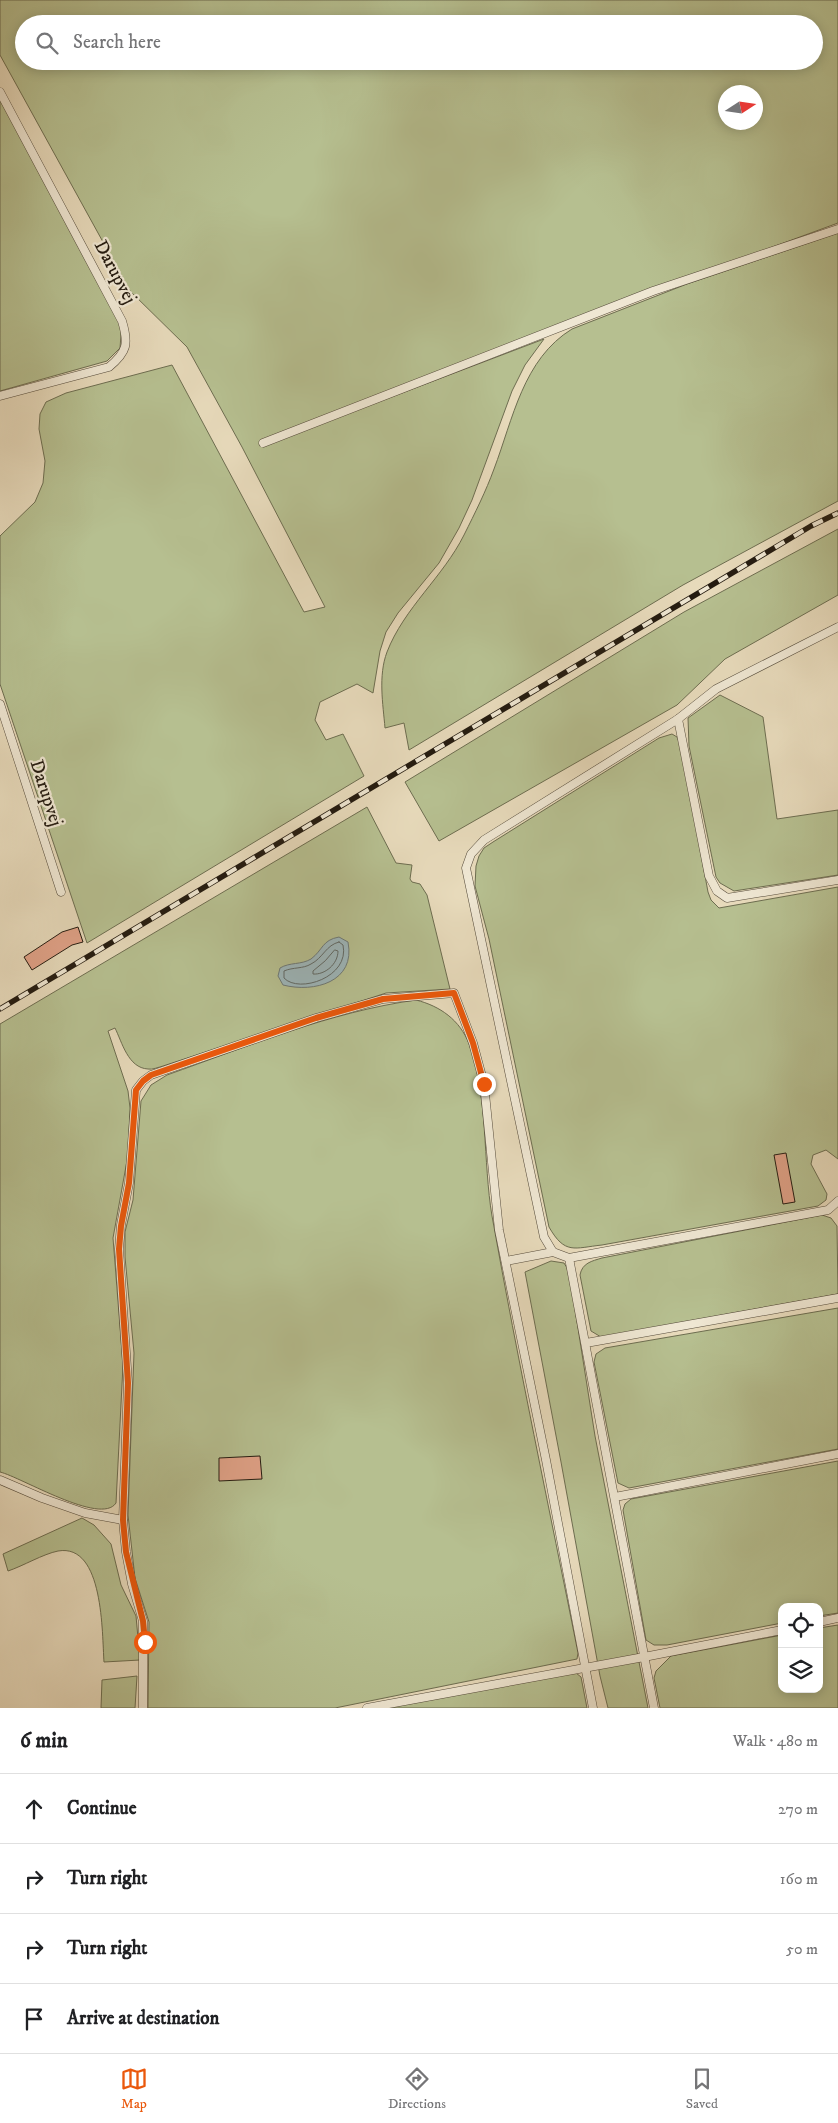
<!DOCTYPE html>
<html lang="en">
<head>
<meta charset="utf-8">
<style>
  body { margin:0; font-family:"IM FELL DW Pica",serif; background:#f6f6f6; color:#202124 }
  .controls { position:absolute; right:15px; bottom:15px; display:grid; overflow:hidden; border-radius:10px; box-shadow:0 2px 12px #0003 }
  .controls button { width:45px; height:45px; display:grid; place-items:center; padding:0; border:0; border-bottom:1px solid #e0e0e0; background:#fff; color:#202124; font:25px sans-serif }
  .compass { position:absolute; left:718px; top:85px; width:45px; height:45px; border-radius:50%; background:#fff; box-shadow:0 2px 12px #0003; rotate:78deg }
  .stop { position:absolute; width:15px; height:15px; margin:-11px; border:4px solid #ea580c; border-radius:50%; background:#fff }
  .stop.end { background:#ea580c; border-color:#fff; box-shadow:0 1px 5px #0008 }
  .list { margin:0; padding:0; list-style:none }
  h2 { display:flex; justify-content:space-between; align-items:center; height:65px; margin:0; padding:0 20px; font-size:21px }
  h2 small { font-size:16px; font-weight:400; color:#757577 }
  .list li { display:grid; grid-template-columns:32px 1fr auto; gap:15px; align-items:center; box-sizing:border-box; height:70px; padding:0 20px; border-top:1px solid #e0e0e0 }
  .list b { display:block; font-size:19px; white-space:nowrap }
  .list em { font-size:16px; font-style:normal; color:#757577 }
  .icon { flex:none; width:28px; height:28px; fill:none; stroke:currentColor; stroke-width:2; stroke-linecap:round; stroke-linejoin:round }
  .map { position:relative; flex:none; width:838px; height:1708px; overflow:hidden }
  .search { position:absolute; background:#fff; box-shadow:0 2px 12px #0003; left:15px; right:15px; top:15px; height:55px; display:flex; align-items:center; gap:12px; box-sizing:border-box; padding:0 18px; border-radius:28px; color:#757577; font-size:19px }
  .sheet { height:345px; background:#fff }
  nav { display:flex; justify-content:space-around; align-items:center; box-sizing:border-box; height:70px; border-top:1px solid #e0e0e0; background:#fff; font-size:14px; color:#757577 }
  nav a { display:grid; justify-items:center; gap:2px }
  nav .on { color:#ea580c }
  .map>svg:first-child { display:block }
  .green { fill:#b6bf90; stroke:#6d6d50; fill-rule:evenodd }
  .water { fill:#9db7bc; stroke:#6d7977 }
  .lines { fill:none; stroke-linecap:round; stroke-linejoin:round }
  .shore { stroke:#606966; stroke-width:1 }
  .building { fill:#e1a288; stroke:#241b10 }
  .service-casing { stroke:#554b3b; stroke-width:9 }
  .service { stroke:#efe7d3; stroke-width:8 }
  .rail-casing { stroke:#241b10; stroke-width:5.5 }
  .rail { stroke:#efe7d3; stroke-width:4; stroke-dasharray:11; stroke-linecap:butt }
  .route { stroke:#ea580c; stroke-width:6 }
  .labels { text-anchor:middle; dominant-baseline:central; stroke-width:4.5; stroke-linejoin:round; paint-order:stroke }
  .street-label { font-size:19px; fill:#241b10; stroke:#efe7d3 }
</style>
</head>
<body>
<div class="map">
<svg width="838" height="1708" viewBox="0 0 838 1708">
  <rect width="100%" height="100%" fill="#e7dabb"/>
  <filter id="stains"><feTurbulence type="fractalNoise" baseFrequency=".004" numOctaves="4"/><feColorMatrix values="0 0 0 0 .2 0 0 0 0 .09 0 0 0 0 .02 0 0 0 .5 -.17"/></filter>
  <radialGradient id="worn" r=".72"><stop offset=".6" stop-color="#630" stop-opacity="0"/><stop offset="1" stop-color="#630" stop-opacity=".3"/></radialGradient>
  <g class="green">
    <path d="M0,0H838V223L541,332L259,441L262,446L544,339L525,365L512,391L472,500L459,528L439,563L398,613L386,632L380,651L373,693L357,684L320,702L315,720L326,740L343,734L364,776L87,943L0,684V536L35,502L43,483L45,461L39,429L40,414L46,402L66,393L172,365L304,612L325,607L242,447L187,347L130,291L0,55ZM24,24H814V61H24ZM726,92H756V122H726Z"/>
    <path d="M0,98L122,321L120,348L107,361L0,391Z"/>
    <path d="M838,233V501L683,585L409,750L404,723L385,728C383,704 378,676 387,652C404,608 443,577 464,535C475,513 486,491 494,469C513,419 523,359 572,329L687,284Z"/>
    <path d="M838,529V595L725,659L677,705L439,841L405,782L684,612Z"/>
    <path d="M720,695L763,717L777,819L838,810V875L734,891L720,883L716,877L689,746L688,718Z"/>
    <path d="M672,734L677,737L681,746L708,892L711,900L719,908L838,887V1159L826,1150L813,1155L811,1164L827,1194L826,1200L818,1206L602,1245C574,1248 565,1255 549,1227L489,939L475,886L476,866L479,856L484,848L493,842L659,738Z"/>
    <path d="M367,807L396,863L412,865L410,879L412,882L420,884L427,895L450,989L386,993L163,1066C159,1067 152,1070 148,1069C128,1068 122,1042 115,1028L108,1031L128,1091L130,1108L128,1155L113,1238L123,1365L116,1503C101,1526 21,1477 0,1472V1024Z"/>
    <path d="M416,1000C440,1006 460,1020 469,1044C488,1094 483,1163 492,1216C518,1362 549,1507 578,1653L577,1659L335,1708H148L149,1622L135,1578L128,1515L134,1353L125,1257V1232L133,1200L141,1101L151,1085L167,1075C249,1046 330,1012 416,1000Z"/>
    <path d="M822,1215L831,1218L837,1226L838,1294L601,1337L591,1331L580,1275C582,1263 592,1261 602,1258Z"/>
    <path d="M551,1261L564,1263L567,1268L571,1284L595,1436L648,1708H608L600,1676L561,1462L525,1272Z"/>
    <path d="M838,1308V1449L629,1488L618,1483L594,1362L596,1354L605,1348Z"/>
    <path d="M838,1461V1613L819,1616V1607H782V1623L667,1645H654L646,1640L623,1510L625,1504L631,1499Z"/>
    <path d="M82,1518L94,1525L111,1544L121,1585L136,1616L140,1660L104,1662C102,1634 104,1543 58,1551C43,1554 23,1566 8,1571L3,1554Z"/>
    <path d="M838,1625V1708H660L654,1678L656,1671L671,1656L782,1635V1689H819V1628Z"/>
    <path d="M576,1673L581,1677L587,1708H386Z"/>
    <path d="M137,1676L135,1708H101L102,1680Z"/>
  </g>
  <path class="water" d="M339,937L348,942C356,982 314,993 283,985L278,976L280,968C290,962 301,965 311,959C323,950 322,940 339,937Z"/>
  <g class="lines">
    <g class="shore">
      <path d="M339,942L343,945C350,977 299,994 284,978V971C293,967 303,969 311,964C323,958 326,945 339,942Z"/>
      <path d="M335,950L338,951C338,964 325,975 313,974V971L325,961Z"/>
    </g>
  </g>
  <g class="building">
    <path d="M78,927L83,942L72,945L32,970L24,957L62,932Z"/>
    <path d="M786,1153L795,1202L783,1204L774,1155Z"/>
    <path d="M260,1456L262,1479L219,1481V1458Z"/>
  </g>
  <g class="lines">
    <defs>
      <g id="service">
        <path d="M0,92L122,321C129,344 127,352 109,367L0,396"/>
        <path d="M263,443L653,291L838,229"/>
        <path d="M838,627L716,689L678,719L484,840L471,854L466,868L544,1237L553,1252L569,1258L828,1210L838,1201"/>
        <path d="M0,704L61,892"/>
        <path d="M678,719L709,876L717,891L727,898L838,880"/>
        <path d="M569,1258L654,1708"/>
        <path d="M506,1261L553,1252"/>
        <path d="M586,1343L838,1298"/>
        <path d="M0,1480L42,1498L85,1513L123,1520"/>
        <path d="M615,1497L838,1454"/>
        <path d="M819,1622L838,1618"/>
        <path d="M143,1708V1621L132,1584L126,1552L123,1520L128,1383L119,1249L121,1225L129,1183L136,1090L143,1081L151,1075L316,1018L383,999L454,993L473,1043L484,1084L499,1230L546,1460L593,1708"/>
        <path d="M367,1708L644,1657L782,1630"/>
      </g>
    </defs>
    <use href="#service" class="service-casing"/>
    <use href="#service" class="service"/>
    <defs>
      <path id="rail" d="M0,1009L811,526L838,513"/>
    </defs>
    <use href="#rail" class="rail-casing"/>
    <use href="#rail" class="rail"/>
  </g>
  <g class="lines">
    <path class="route" d="M145,1642L143,1621L126,1552L123,1520L128,1383L119,1249L121,1226L129,1183L136,1090L143,1081L151,1075L316,1018L383,999L454,993L473,1043L484,1084"/>
  </g>
  <g class="labels">
    <g class="street-label">
      <text transform="translate(115 272) rotate(62)">Darupvej</text>
      <text transform="translate(46 793) rotate(72)">Darupvej</text>
    </g>
  </g>
  <rect width="100%" height="100%" filter="url(#stains)"/>
  <rect width="100%" height="100%" fill="url(#worn)"/>
</svg>
<div class="controls">
<button><svg class="icon" aria-label="locate" viewBox="0 0 24 24"><circle cx="12" cy="12" r="6"/><path d="M12 2v4M12 18v4M2 12h4M18 12h4"/></svg></button>
<button><svg class="icon" aria-label="layers" viewBox="0 0 24 24"><path d="M12 4l9 5-9 5-9-5zM3 14l9 5 9-5"/></svg></button>
</div>
<svg class="compass" viewBox="-18 -18 36 36"><path d="M0-13l5 13h-10z" fill="#e53935"/><path d="M0 13l5-13h-10z" fill="#757577"/></svg>
<div class="stop" style="left:145px;top:1642px"></div>
<div class="stop end" style="left:484px;top:1084px"></div>
<div class="search"><svg class="icon" aria-label="search" viewBox="0 0 24 24"><circle cx="10" cy="10" r="6"/><path d="M15 15l6 6"/></svg>Search here</div>
</div>
<section class="sheet">
<h2>6 min<small>Walk · 480 m</small></h2>
<ul class="list">
<li><svg class="icon" aria-label="ahead" viewBox="0 0 24 24"><path d="M12 20V5M6 11l6-6 6 6"/></svg><div><b>Continue</b></div><em>270 m</em></li>
<li><svg class="icon" aria-label="right" viewBox="0 0 24 24"><path d="M7 20v-9h11M14 6l5 5-5 5"/></svg><div><b>Turn right</b></div><em>160 m</em></li>
<li><svg class="icon" aria-label="right" viewBox="0 0 24 24"><path d="M7 20v-9h11M14 6l5 5-5 5"/></svg><div><b>Turn right</b></div><em>50 m</em></li>
<li><svg class="icon" aria-label="arrive" viewBox="0 0 24 24"><path d="M6 21V4h12l-3 4 3 4H6"/></svg><div><b>Arrive at destination</b></div></li>
</ul>
</section>
<nav>
<a class="on"><svg class="icon" aria-label="map" viewBox="0 0 24 24"><path d="M3 6l6-2 6 2 6-2v14l-6 2-6-2-6 2zM9 4v14M15 6v14"/></svg>Map</a>
<a><svg class="icon" aria-label="directions" viewBox="0 0 24 24"><path d="M12 3l9 9-9 9-9-9zM9 14v-3h6M13 9l2 2-2 2"/></svg>Directions</a>
<a><svg class="icon" aria-label="saved" viewBox="0 0 24 24"><path d="M7 4h10v16l-5-4-5 4z"/></svg>Saved</a>
</nav>
</body>
</html>
